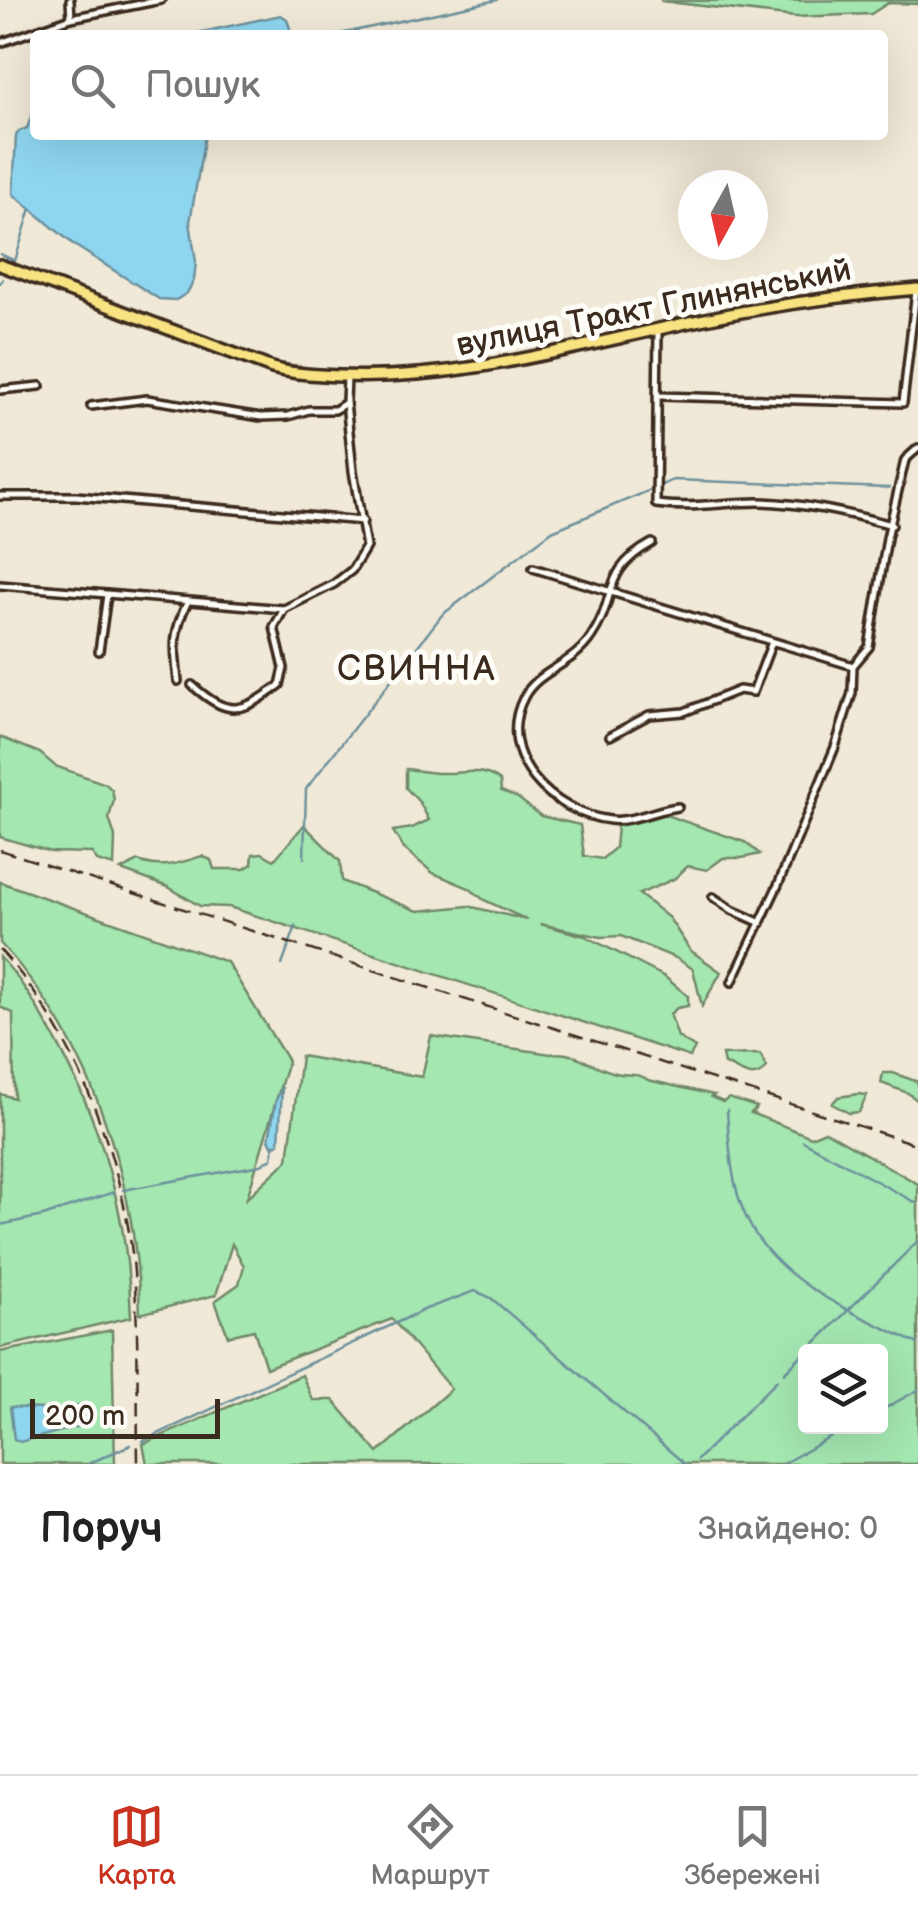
<!DOCTYPE html>
<html lang="uk">
<head>
<meta charset="utf-8">
<style>
  body { margin:0; font-family:"Balsamiq Sans",sans-serif; background:#f6f6f6; color:#222 }
  .controls { position:absolute; right:30px; bottom:30px; display:grid; overflow:hidden; border-radius:10px; box-shadow:0 10px 40px #0002 }
  .controls button { width:90px; height:90px; display:grid; place-items:center; padding:0; border:0; border-bottom:2px solid #e0e0e0; background:#fff; color:#222; font:50px sans-serif }
  .compass { position:absolute; left:678px; top:170px; width:90px; height:90px; border-radius:50%; background:#fff; box-shadow:0 10px 40px #0002; rotate:188deg }
  .scale { position:absolute; left:30px; bottom:25px; width:190px; box-sizing:border-box; padding-left:10px; border:5px solid #3b2a1e; border-top:0; font-size:28px; line-height:35px; white-space:nowrap; color:#3b2a1e; -webkit-text-stroke:8px #fdfcf7; paint-order:stroke }
  .list { margin:0; padding:0; list-style:none }
  h2 { display:flex; justify-content:space-between; align-items:center; height:130px; margin:0; padding:0 40px; font-size:42px }
  h2 small { font-size:32px; font-weight:400; color:#767676 }
  .icon { flex:none; width:55px; height:55px; fill:none; stroke:currentColor; stroke-width:2; stroke-linecap:round; stroke-linejoin:round }
  .map { position:relative; flex:none; width:918px; height:1464px; overflow:hidden }
  .search { position:absolute; background:#fff; box-shadow:0 10px 40px #0002; left:30px; right:30px; top:30px; height:110px; display:flex; align-items:center; gap:25px; box-sizing:border-box; padding:0 35px; border-radius:10px; color:#767676; font-size:38px }
  .sheet { height:310px; background:#fff }
  nav { display:flex; justify-content:space-around; align-items:center; box-sizing:border-box; height:140px; border-top:2px solid #e0e0e0; background:#fff; font-size:28px; color:#767676 }
  nav a { display:grid; justify-items:center; gap:5px }
  nav .on { color:#c8321e }
  .map>svg:first-child { display:block }
  .green { fill:#a4e7b1; stroke:#708868; stroke-width:2.5; fill-rule:evenodd }
  .water { fill:#8ed5f0; stroke:#6d919c; stroke-width:2.5 }
  .lines { fill:none; stroke-linecap:round; stroke-linejoin:round }
  .stream { stroke:#6d919c; stroke-width:2.5 }
  .minor-casing { stroke:#3b2a1e; stroke-width:12 }
  .primary-casing { stroke:#3b2a1e; stroke-width:16 }
  .minor { stroke:#fdfcf7; stroke-width:5 }
  .primary { stroke:#f8e281; stroke-width:9 }
  .rail { stroke:#3b2a1e; stroke-width:2.5; stroke-dasharray:15 8; stroke-linecap:butt }
  .labels { text-anchor:middle; dominant-baseline:central; stroke-width:10; stroke-linejoin:round; paint-order:stroke }
  .street-label { font-size:32px; fill:#3b2a1e; stroke:#fdfcf7 }
  .neighbourhood-label { font-size:35px; letter-spacing:2.5px; fill:#3b2a1e; stroke:#fdfcf7 }
</style>
</head>
<body>
<div class="map">
<svg width="918" height="1464" viewBox="0 0 918 1464">
  <rect width="100%" height="100%" fill="#f1e9d7"/>
  <filter id="ink" filterUnits="userSpaceOnUse"><feTurbulence type="fractalNoise" baseFrequency=".01" numOctaves="2"/><feDisplacementMap in="SourceGraphic" scale="20" xChannelSelector="R" yChannelSelector="G"/><feConvolveMatrix kernelMatrix="1 2 1 2 8 2 1 2 1" color-interpolation-filters="sRGB"/></filter>
  <g filter="url(#ink)">
    <g class="green">
      <path d="M918,0V4L888,3L871,14L795,17L660,1Z"/>
      <path d="M0,737L40,753L55,766L106,784L112,790L114,800L109,818L115,837L114,866L97,861L92,853L51,852L0,837Z"/>
      <path d="M406,769C418,770 430,773 441,773C463,774 481,766 500,781L501,791L518,798L541,816L580,825L584,856L602,859L615,848L617,826L663,814L745,842L760,854L742,858H723L707,870L688,866L674,879L639,894L669,918L690,950L721,972L702,1006L693,969L676,958L621,936L601,937L540,924L585,936L665,977L688,996V1006L677,1008L670,1014L678,1037L695,1048L690,1057L229,907L200,906L168,887L121,870L138,861C161,870 180,863 202,856L211,860L214,869H244L252,864L253,854L262,853L274,860L304,825L340,861L342,881L418,911L468,906L527,920L484,900L469,888L433,873L403,848L393,831L412,828L429,820L420,803L406,788Z"/>
      <path d="M0,882L227,962L288,1061L247,1198L288,1160L301,1056L422,1077L431,1036L551,1054C573,1049 594,1068 616,1073C628,1076 637,1072 648,1080L714,1095L711,1097L723,1102L729,1098L757,1107L751,1113L811,1137L825,1131L918,1184V1464H147L143,1444L302,1375L313,1400H333L378,1453L451,1389L392,1319L266,1368L254,1330L228,1336L215,1301L239,1284L244,1266L232,1244L216,1295L140,1314C137,1183 91,1040 0,943ZM806,1352H880V1426H806Z"/>
      <path d="M0,957C19,977 34,1002 48,1026C100,1116 128,1213 131,1317L0,1348V1094L14,1098L13,1013L0,1007Z"/>
      <path d="M760,1054L767,1067C753,1084 741,1070 724,1064L722,1055Z"/>
      <path d="M883,1073H893L918,1082V1101L908,1093L881,1083Z"/>
      <path d="M858,1094L867,1095L859,1112L849,1113L832,1104L838,1097Z"/>
      <path d="M112,1330L115,1464H0V1352Z"/>
    </g>
    <g class="water">
      <path d="M281,15L287,19L292,35H188Z"/>
      <path d="M35,108V135H205L190,222L196,262L194,280L187,293L176,300L159,299L74,245L13,194L16,136L19,131L27,128Z"/>
      <path d="M282,1087L279,1143L273,1147L269,1139L276,1100Z"/>
      <path d="M79,1405L84,1409V1425L20,1442L14,1439L10,1407L58,1410Z"/>
    </g>
    <g class="lines">
      <g class="stream">
        <path d="M335,35L497,0"/>
        <path d="M0,254L15,261L31,208"/>
        <path d="M0,283L3,279"/>
        <path d="M662,485L673,480L889,488"/>
        <path d="M304,858L306,789L442,615L552,531L653,489"/>
        <path d="M282,965L296,926"/>
        <path d="M727,1110C729,1145 731,1185 746,1217C776,1284 857,1314 918,1344"/>
        <path d="M803,1141L918,1204"/>
        <path d="M123,1190L261,1165L272,1158L274,1145"/>
        <path d="M0,1225L43,1216L114,1192"/>
        <path d="M806,1352L917,1242"/>
        <path d="M784,1373L804,1353"/>
        <path d="M880,1411L918,1390"/>
        <path d="M143,1441L426,1309L475,1291L491,1298L685,1464"/>
        <path d="M697,1460L777,1380"/>
        <path d="M88,1464L130,1445"/>
        <path d="M782,1464L851,1426"/>
      </g>
      <defs>
        <g id="minor">
          <path d="M70,0L71,18"/>
          <path d="M0,43L71,18L161,0"/>
          <path d="M658,329L656,504C690,509 724,502 759,502C805,503 847,513 892,525"/>
          <path d="M0,390L40,386"/>
          <path d="M659,396L903,403L916,291"/>
          <path d="M91,406L147,399L261,417L288,416L309,410H335L344,404"/>
          <path d="M0,496H76L363,521"/>
          <path d="M652,543C600,571 618,598 591,637C572,666 538,670 524,697C493,756 554,814 610,820C630,823 657,809 678,807"/>
          <path d="M533,568L853,666"/>
          <path d="M0,585L284,609"/>
          <path d="M99,651L107,595"/>
          <path d="M178,681C174,647 172,633 188,601"/>
          <path d="M192,685C229,718 242,713 280,685L284,668L274,627L284,609L334,584L352,570L366,547L353,471L346,402L347,376"/>
          <path d="M610,736L649,715L684,712L739,690L753,692L772,642"/>
          <path d="M713,897L732,910L761,923"/>
          <path d="M732,982L778,885L835,747L852,693L853,666L869,647L887,538L905,460L918,448"/>
        </g>
        <path id="primary" d="M0,265L272,368C294,374 317,375 340,376C463,381 580,345 700,320C772,305 844,295 918,289"/>
      </defs>
      <use href="#minor" class="minor-casing"/>
      <use href="#primary" class="primary-casing"/>
      <use href="#minor" class="minor"/>
      <use href="#primary" class="primary"/>
      <g class="rail">
        <path d="M0,850L918,1145"/>
        <path d="M0,950C75,1030 125,1164 134,1272C139,1335 137,1400 138,1464"/>
      </g>
    </g>
  </g>
  <g class="labels">
    <g class="street-label">
      <text transform="translate(654 308) rotate(-11)">вулиця Тракт Глинянський</text>
    </g>
    <g class="neighbourhood-label">
      <text x="417" y="669">СВИННА</text>
    </g>
  </g>
</svg>
<div class="controls">
<button><svg class="icon" aria-label="layers" viewBox="0 0 24 24"><path d="M12 4l9 5-9 5-9-5zM3 14l9 5 9-5"/></svg></button>
</div>
<svg class="compass" viewBox="-18 -18 36 36"><path d="M0-13l5 13h-10z" fill="#e53935"/><path d="M0 13l5-13h-10z" fill="#767676"/></svg>
<div class="scale">200 m</div>
<div class="search"><svg class="icon" aria-label="search" viewBox="0 0 24 24"><circle cx="10" cy="10" r="6"/><path d="M15 15l6 6"/></svg>Пошук</div>
</div>
<section class="sheet">
<h2>Поруч<small>Знайдено: 0</small></h2>
<ul class="list">
</ul>
</section>
<nav>
<a class="on"><svg class="icon" aria-label="map" viewBox="0 0 24 24"><path d="M3 6l6-2 6 2 6-2v14l-6 2-6-2-6 2zM9 4v14M15 6v14"/></svg>Карта</a>
<a><svg class="icon" aria-label="directions" viewBox="0 0 24 24"><path d="M12 3l9 9-9 9-9-9zM9 14v-3h6M13 9l2 2-2 2"/></svg>Маршрут</a>
<a><svg class="icon" aria-label="saved" viewBox="0 0 24 24"><path d="M7 4h10v16l-5-4-5 4z"/></svg>Збережені</a>
</nav>
</body>
</html>
